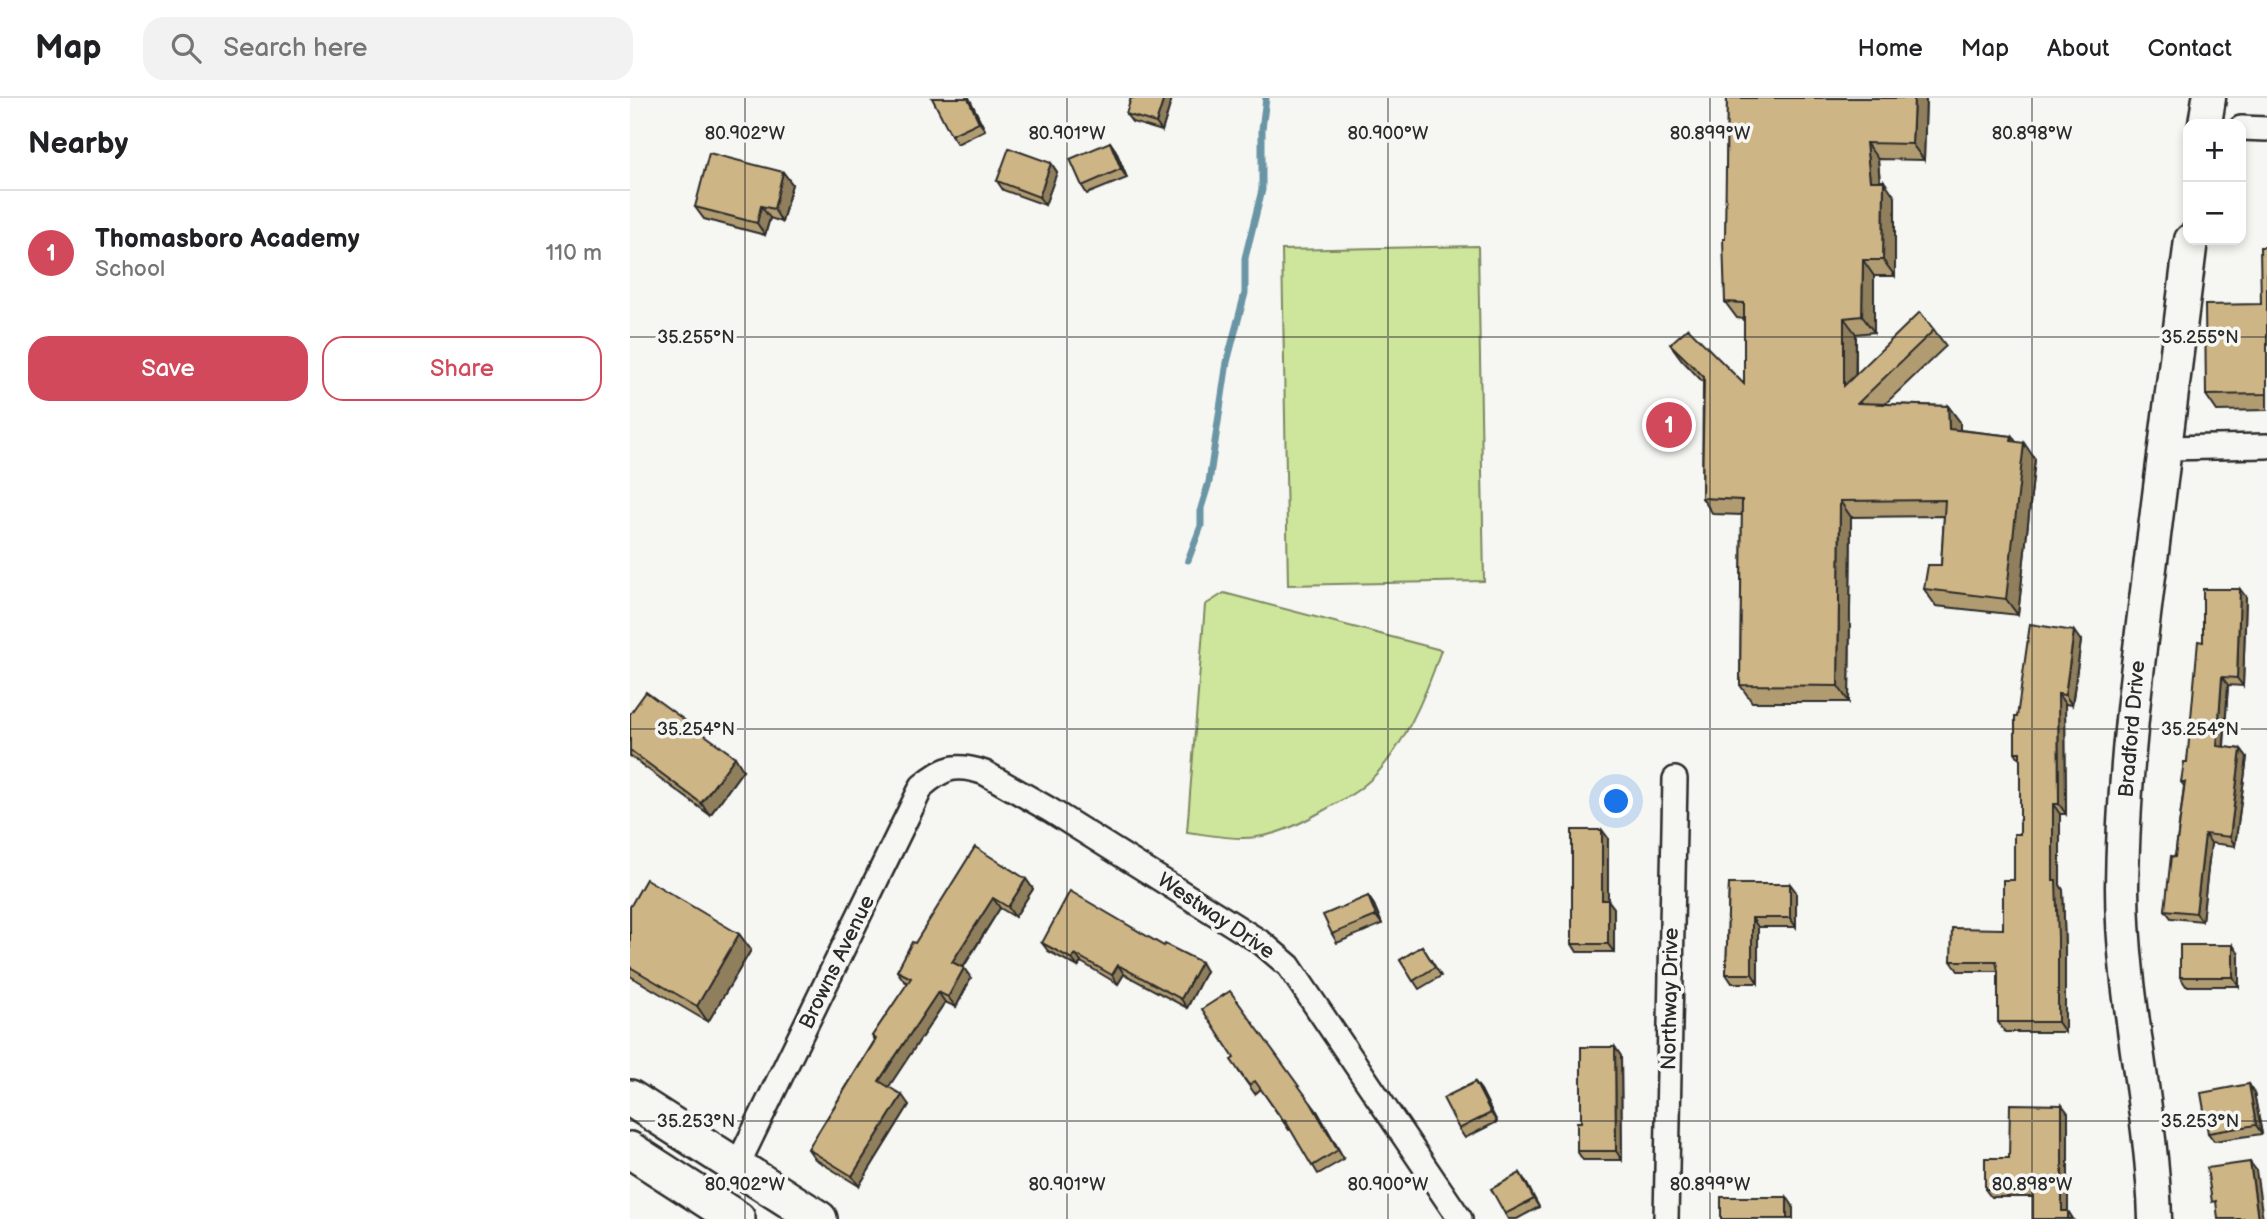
<!DOCTYPE html>
<html lang="en">
<head>
<meta charset="utf-8">
<style>
  body { margin:0; font-family:"Balsamiq Sans",sans-serif; background:#f2f2f2; color:#202124 }
  .controls { position:absolute; right:21px; top:21px; display:grid; overflow:hidden; border-radius:14px; box-shadow:0 4px 10px #0003 }
  .controls button { width:63px; height:63px; display:grid; place-items:center; padding:0; border:0; border-bottom:2px solid #e0e0e0; background:#fff; color:#202124; font:35px sans-serif }
  .you { position:absolute; left:987px; top:704px; width:24px; height:24px; margin:-18px; border:5px solid #fff; border-radius:50%; background:#1a73e8; box-shadow:0 0 0 10px #1a73e833 }
  .badge { display:grid; place-items:center; width:46px; height:46px; border-radius:50%; background:#d1495b; color:#fff; font-size:23px; font-weight:700 }
  .pin { position:absolute; translate:-50% -50%; border:4px solid #fff; box-shadow:0 2px 7px #0006 }
  .list { margin:0; padding:0; list-style:none }
  h2 { display:flex; justify-content:space-between; align-items:center; height:91px; margin:0; padding:0 28px; font-size:30px }
  h2 small { font-size:23px; font-weight:400; color:#757577 }
  .list li { display:grid; grid-template-columns:46px 1fr auto; gap:21px; align-items:center; box-sizing:border-box; height:126px; padding:0 28px; border-top:2px solid #e0e0e0 }
  .list b { display:block; font-size:26px; white-space:nowrap }
  .list p { margin:0; font-size:23px; white-space:nowrap; color:#757577 }
  .list em { font-size:23px; font-style:normal; color:#757577 }
  .actions { display:flex; gap:14px; padding:21px 28px }
  .actions a { flex:1; padding:16px 0; border:2px solid #d1495b; border-radius:21px; text-align:center; font-size:24px; color:#d1495b }
  .actions .main { background:#d1495b; color:#fff }
  .icon { flex:none; width:38px; height:38px; fill:none; stroke:currentColor; stroke-width:2; stroke-linecap:round; stroke-linejoin:round }
  .map { position:relative; flex:none; width:1637px; height:1121px; overflow:hidden }
  header { display:flex; align-items:center; gap:42px; box-sizing:border-box; height:98px; padding:0 35px; background:#fff; border-bottom:2px solid #e0e0e0 }
  header strong { font-size:33px }
  nav { display:flex; gap:38px; margin-inline-start:auto; font-size:24px }
  .search { width:490px; height:63px; background:#f2f2f2; display:flex; align-items:center; gap:18px; box-sizing:border-box; padding:0 24px; border-radius:21px; color:#757577; font-size:26px }
  main { display:flex }
  aside { flex:1; background:#fff }
  .map>svg:first-child { display:block }
  .green { fill:#cee69b; stroke:#7c8863; stroke-width:2 }
  .lines { fill:none; stroke-linecap:round; stroke-linejoin:round }
  .stream { stroke:#6b95a5; stroke-width:7 }
  .street-casing { stroke:#2b2b2b; stroke-width:28 }
  .secondary-casing { stroke:#2b2b2b; stroke-width:37 }
  .primary-casing { stroke:#2b2b2b; stroke-width:40 }
  .street { stroke:#f6f6f2; stroke-width:23 }
  .secondary { stroke:#f6f6f2; stroke-width:32 }
  .primary { stroke:#f6f6f2; stroke-width:35 }
  .wall { fill:#b19c72; stroke:#2b2b2b; stroke-width:2 }
  .shaded-wall { fill:#907f5d; stroke:#2b2b2b; stroke-width:2 }
  .building { fill:#ceb585; stroke:#2b2b2b; stroke-width:2 }
  .ticks { fill:none; stroke:#2b2b2b; stroke-width:2; stroke-opacity:0.45 }
  .labels { text-anchor:middle; dominant-baseline:central; stroke-width:7; stroke-linejoin:round; paint-order:stroke }
  .street-label { font-size:21px; fill:#2b2b2b; stroke:#f6f6f2 }
  .ticks-label { font-size:18px; text-anchor:middle; fill:#2b2b2b; stroke:#f6f6f2; stroke-width:7; stroke-linejoin:round; paint-order:stroke }
</style>
</head>
<body>
<header>
<strong>Map</strong>
<div class="search"><svg class="icon" aria-label="search" viewBox="0 0 24 24"><circle cx="10" cy="10" r="6"/><path d="M15 15l6 6"/></svg>Search here</div>
<nav><a>Home</a><a>Map</a><a>About</a><a>Contact</a></nav>
</header>
<main>
<aside>
<h2>Nearby<small></small></h2>
<ul class="list">
<li><span class="badge">1</span><div><b>Thomasboro Academy</b><p>School</p></div><em>110 m</em></li>
</ul>
<div class="actions"><a class="main">Save</a><a>Share</a></div>
</aside>
<div class="map">
<svg width="1637" height="1121" viewBox="0 0 1637 1121">
  <rect width="100%" height="100%" fill="#f6f6f2"/>
  <filter id="ink" filterUnits="userSpaceOnUse"><feTurbulence type="fractalNoise" baseFrequency=".0143" numOctaves="2"/><feDisplacementMap in="SourceGraphic" scale="14" xChannelSelector="R" yChannelSelector="G"/><feConvolveMatrix kernelMatrix="1 2 1 2 8 2 1 2 1" color-interpolation-filters="sRGB"/></filter>
  <g filter="url(#ink)">
    <g class="green">
      <path d="M848,148L854,483L658,487L652,152Z"/>
      <path d="M594,495L811,552C796,597 771,659 732,689C720,699 704,706 691,714C671,725 650,736 627,739C604,742 580,737 557,734L575,507Z"/>
    </g>
    <g class="lines">
      <path class="stream" d="M558,462L571,428V410L579,384L597,264L615,195V160L632,92V31L636,0"/>
      <defs>
        <g id="street">
          <path d="M1611,30L1637,31"/>
          <path d="M1535,350L1637,348"/>
          <path d="M107,1068L292,688C314,669 326,665 355,675L420,712L632,845L659,868L830,1121"/>
          <path d="M1036,1121L1045,681"/>
        </g>
        <g id="secondary">
          <path d="M1575,26L1579,0"/>
          <path d="M1525,1121C1522,1010 1492,901 1492,789C1493,680 1507,571 1521,462C1534,355 1548,249 1561,142"/>
        </g>
        <g id="primary">
          <path d="M0,1000L189,1121"/>
          <path d="M0,1052L107,1121"/>
        </g>
      </defs>
      <use href="#street" class="street-casing"/>
      <use href="#secondary" class="secondary-casing"/>
      <use href="#primary" class="primary-casing"/>
      <use href="#street" class="street"/>
      <use href="#secondary" class="secondary"/>
      <use href="#primary" class="primary"/>
    </g>
    <g class="wall">
      <path d="M339,0L355,32L327,46L321,37Z"/>
      <path d="M501,0H542L532,33L502,24L496,16Z"/>
      <path d="M1097,0H1296L1294,62L1248,61L1250,83L1265,99V178H1244V234L1226,236V277L1304,232L1316,248L1255,306L1318,308L1330,324V332L1382,338L1385,344L1405,361L1388,517L1306,508L1294,491L1311,467L1314,418L1221,419L1219,604H1122L1110,587L1112,417L1083,416L1072,400L1073,284L1052,262L1040,246L1114,286V221L1107,220L1095,204Z"/>
      <path d="M480,44L486,53L497,80L457,96L452,88Z"/>
      <path d="M421,65L427,74L415,107L373,92L367,83Z"/>
      <path d="M153,74L162,86L152,124L140,120L135,137L74,121L65,109Z"/>
      <path d="M1637,149V312L1587,313L1576,297L1631,206Z"/>
      <path d="M1616,499L1613,588L1598,587L1594,649L1611,651L1617,659L1605,748L1581,745L1572,823L1541,820L1535,812L1545,759L1554,688L1551,684L1557,664L1573,544Z"/>
      <path d="M1451,543L1442,607L1435,606L1436,716H1430V787L1433,792L1435,850V934H1375L1368,924V873H1328L1321,863L1373,831L1384,782L1390,736V662L1385,654L1387,619Z"/>
      <path d="M0,616L113,672L80,717L0,658Z"/>
      <path d="M972,732L978,740V802L984,810V854H947L942,846Z"/>
      <path d="M396,781L403,791L385,819L370,810L333,870L341,880L326,909L315,904L258,989L279,1007L229,1088L185,1061L178,1051L245,942L242,938L278,885L274,883L267,873L285,845Z"/>
      <path d="M1099,786H1160L1166,794V829H1128V885H1102L1096,876Z"/>
      <path d="M738,798L744,807L752,826L707,845L702,836Z"/>
      <path d="M0,809L109,836L121,852L78,924L0,878Z"/>
      <path d="M412,845L576,873L557,910L494,876L488,886L451,864L448,869L418,853Z"/>
      <path d="M792,848L811,878L789,891L770,862Z"/>
      <path d="M1609,856V888H1556L1550,879Z"/>
      <path d="M985,949L991,958L992,1062H953L947,1053L951,1024Z"/>
      <path d="M607,971L687,1013L714,1061L688,1076L661,1031L659,1032L631,991L625,996Z"/>
      <path d="M845,984L851,992L867,1024L835,1040L829,1031Z"/>
      <path d="M1619,986L1624,995L1632,1036L1584,1043L1578,1035Z"/>
      <path d="M1432,1007L1438,1015V1113L1443,1121H1403V1099H1361L1355,1091L1379,1060Z"/>
      <path d="M890,1075L909,1109L887,1121H878L875,1116Z"/>
    </g>
    <g class="shaded-wall">
      <path d="M338,0H339L355,32L349,24Z"/>
      <path d="M534,0H542L532,33L526,25Z"/>
      <path d="M1284,0H1296L1294,62L1282,46Z"/>
      <path d="M480,44L486,53L497,80L491,71Z"/>
      <path d="M1236,45L1248,61L1251,100L1240,83Z"/>
      <path d="M421,65L427,74L415,107L409,99Z"/>
      <path d="M153,74L162,86L152,124L144,111Z"/>
      <path d="M1254,83L1265,99V178L1253,162Z"/>
      <path d="M131,108L140,120L135,137L127,125Z"/>
      <path d="M1233,162L1244,178V234L1232,218Z"/>
      <path d="M1214,220L1226,236L1225,304L1214,288Z"/>
      <path d="M1318,308L1330,324V347L1319,331Z"/>
      <path d="M1382,338L1393,354L1394,345L1405,361L1388,517L1376,501Z"/>
      <path d="M1210,403L1221,419L1219,604L1208,588Z"/>
      <path d="M1610,491L1616,499L1613,588L1607,580Z"/>
      <path d="M1444,533L1451,543L1442,607L1435,597Z"/>
      <path d="M1592,579L1598,587L1593,656L1587,648Z"/>
      <path d="M1428,596L1435,606L1436,716L1429,706Z"/>
      <path d="M1611,651L1617,659L1605,748L1600,739Z"/>
      <path d="M105,659L113,672L80,717L71,705Z"/>
      <path d="M1423,706L1430,716V787L1433,792L1435,850V934L1428,924L1423,782Z"/>
      <path d="M972,732L978,740V802L984,810V854L978,846L972,802Z"/>
      <path d="M1575,736L1581,745L1572,823L1566,815Z"/>
      <path d="M396,781L403,791L385,819L378,809Z"/>
      <path d="M1160,786L1166,794V829L1160,820Z"/>
      <path d="M738,798L744,807L752,826L746,818Z"/>
      <path d="M363,800L370,810L329,875L322,864Z"/>
      <path d="M1122,820L1128,829V885L1122,876Z"/>
      <path d="M109,836L121,852L78,924L67,908Z"/>
      <path d="M1603,847L1609,856V888L1603,879Z"/>
      <path d="M445,856L451,864L448,869L442,861Z"/>
      <path d="M571,864L576,873L557,910L551,901Z"/>
      <path d="M488,867L494,876L488,886L482,877Z"/>
      <path d="M334,870L341,880L326,909L318,899Z"/>
      <path d="M308,894L315,904L256,993L249,983Z"/>
      <path d="M985,949L991,958L992,1062L986,1053Z"/>
      <path d="M845,984L851,992L867,1024L861,1015Z"/>
      <path d="M1619,986L1624,995L1632,1036L1626,1027Z"/>
      <path d="M272,997L279,1007L229,1088L222,1078Z"/>
      <path d="M681,1005L687,1013L714,1061L708,1052Z"/>
      <path d="M1432,1007L1438,1015V1121L1432,1113Z"/>
      <path d="M1620,1064L1626,1072L1633,1121H1628Z"/>
      <path d="M890,1075L896,1084L909,1109L904,1101Z"/>
      <path d="M1157,1099L1163,1108V1121H1157Z"/>
      <path d="M1438,1113L1443,1121H1438Z"/>
    </g>
    <g class="building">
      <path d="M302,0H338L349,24L321,37Z"/>
      <path d="M501,0H534L526,25L496,16Z"/>
      <path d="M1097,0H1284L1282,46L1236,45L1240,83H1254L1253,162H1233L1232,218L1214,220V288L1290,214L1304,232L1228,305L1318,308L1319,331L1382,338L1381,343L1394,345L1376,501L1294,491L1298,467H1311L1315,402L1210,403L1208,588L1110,587L1112,402L1072,400L1074,279L1040,246L1058,230L1114,286V205L1095,204L1093,141H1095Z"/>
      <path d="M480,44L491,71L452,88L440,61Z"/>
      <path d="M379,50L421,65L409,99L367,83Z"/>
      <path d="M79,55L153,74L144,111L131,108L127,125L65,109Z"/>
      <path d="M1630,149H1637V296L1576,297L1575,207L1631,206Z"/>
      <path d="M1573,491H1610L1607,580L1592,579L1587,648L1611,651L1600,739L1575,736L1566,815L1535,812L1541,758L1545,759L1555,684H1551L1554,664H1557L1568,543L1573,544Z"/>
      <path d="M1400,526L1444,533L1435,597L1428,596L1429,706H1423V782H1426L1428,840V924H1368V873L1366,863H1321L1322,830L1373,831V782H1384V736H1390V654H1385V619H1387Z"/>
      <path d="M16,594L105,659L71,705L0,652V616Z"/>
      <path d="M942,732H972V802H978V846H942Z"/>
      <path d="M345,749L396,781L378,809L363,800L322,864L334,870L318,899L308,894L249,983L272,997L222,1078L178,1051L246,941L242,938L281,880L267,873L282,844L285,845Z"/>
      <path d="M16,781L109,836L67,908L0,869V809Z"/>
      <path d="M1099,786H1160V820H1122V876H1096Z"/>
      <path d="M440,793L534,848L535,846L571,864L551,901L488,867L482,877L445,856L442,861L412,845Z"/>
      <path d="M738,798L746,818L702,836L693,817Z"/>
      <rect x="1550" y="847" width="53" height="32"/>
      <path d="M792,848L805,869L783,883L770,862Z"/>
      <path d="M600,893L681,1005L708,1052L682,1068L655,1022L654,1024L625,983L619,987L601,962L604,960L572,911Z"/>
      <path d="M951,949H985L986,1053H947V1024H951Z"/>
      <path d="M845,984L861,1015L829,1031L813,1000Z"/>
      <path d="M1619,986L1626,1027L1578,1035L1571,995Z"/>
      <path d="M1380,1006L1432,1007V1113H1438V1121H1403V1091H1355V1060H1379Z"/>
      <path d="M1620,1064L1628,1121H1588L1586,1103L1582,1104L1577,1070Z"/>
      <path d="M890,1075L904,1101L875,1116L861,1091Z"/>
      <rect x="1091" y="1099" width="66" height="22"/>
    </g>
  </g>
  <path class="ticks" d="M115,0V1121M437,0V1121M758,0V1121M1080,0V1121M1402,0V1121M0,239H1637M0,631H1637M0,1023H1637"/>
  <g class="labels">
    <g class="street-label">
      <text transform="translate(1502 631) rotate(-85)">Bradford Drive</text>
      <text transform="translate(586 818) rotate(34)">Westway Drive</text>
      <text transform="translate(207 864) rotate(-64)">Browns Avenue</text>
      <text transform="translate(1040 901) rotate(-89)">Northway Drive</text>
    </g>
  </g>
  <g class="ticks-label">
    <text x="115" y="41">80.902°W</text>
    <text x="437" y="41">80.901°W</text>
    <text x="758" y="41">80.900°W</text>
    <text x="1080" y="41">80.899°W</text>
    <text x="1402" y="41">80.898°W</text>
    <text x="66" y="245">35.255°N</text>
    <text x="1570" y="245">35.255°N</text>
    <text x="66" y="637">35.254°N</text>
    <text x="1570" y="637">35.254°N</text>
    <text x="66" y="1029">35.253°N</text>
    <text x="1570" y="1029">35.253°N</text>
    <text x="115" y="1092">80.902°W</text>
    <text x="437" y="1092">80.901°W</text>
    <text x="758" y="1092">80.900°W</text>
    <text x="1080" y="1092">80.899°W</text>
    <text x="1402" y="1092">80.898°W</text>
  </g>
</svg>
<div class="controls">
<button>+</button>
<button>−</button>
</div>
<div class="you"></div>
<div class="pin badge" style="left:1039px;top:327px">1</div>
</div>
</main>
</body>
</html>
